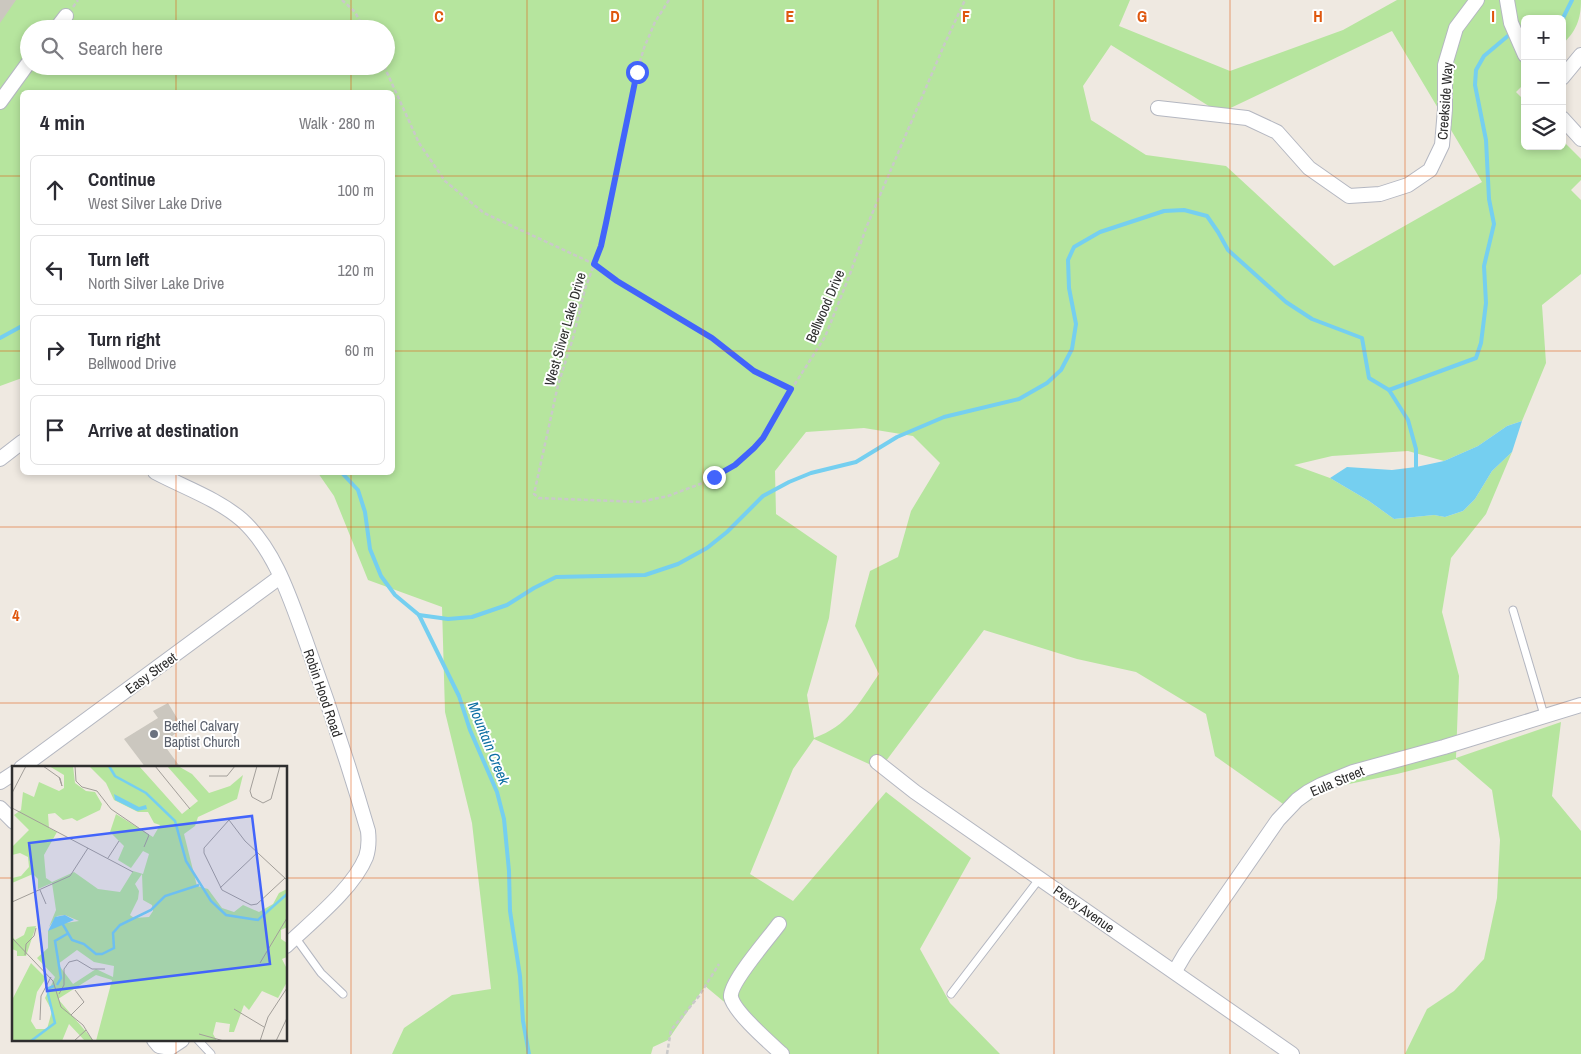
<!DOCTYPE html>
<html lang="en">
<head>
<meta charset="utf-8">
<style>
  body { margin:0; font-family:"Archivo Narrow",sans-serif; background:#f2f2f3; color:#2b2b33 }
  .controls { position:absolute; right:15px; top:15px; display:grid; overflow:hidden; border-radius:8px; box-shadow:0 2px 8px #0003 }
  .controls button { width:45px; height:45px; display:grid; place-items:center; padding:0; border:0; border-bottom:1px solid #e1e1e2; background:#fff; color:#2b2b33; font:25px sans-serif }
  .stop { position:absolute; width:15px; height:15px; margin:-11px; border:4px solid #4264fb; border-radius:50%; background:#fff }
  .stop.end { background:#4264fb; border-color:#fff; box-shadow:0 1px 5px #0008 }
  .list { margin:0; padding:0; list-style:none }
  h2 { display:flex; justify-content:space-between; align-items:center; height:65px; margin:0; padding:0 20px; font-size:21px }
  h2 small { font-size:16px; font-weight:400; color:#7c7c81 }
  .list li { display:grid; grid-template-columns:32px 1fr auto; gap:15px; align-items:center; box-sizing:border-box; height:70px; margin:0 10px 10px; padding:0 10px; border:1px solid #e1e1e2; border-radius:8px }
  .list b { display:block; font-size:19px; white-space:nowrap }
  .list p { margin:0; font-size:16px; white-space:nowrap; color:#7c7c81 }
  .list em { font-size:16px; font-style:normal; color:#7c7c81 }
  .icon { flex:none; width:28px; height:28px; fill:none; stroke:currentColor; stroke-width:2; stroke-linecap:round; stroke-linejoin:round }
  .map { position:relative; flex:none; width:1581px; height:1054px; overflow:hidden }
  .search { position:absolute; background:#fff; box-shadow:0 2px 8px #0003; left:20px; top:20px; width:375px; height:55px; display:flex; align-items:center; gap:12px; box-sizing:border-box; padding:0 18px; border-radius:28px; color:#7c7c81; font-size:19px }
  .panel { position:absolute; background:#fff; box-shadow:0 2px 8px #0003; left:20px; top:90px; width:375px; height:385px; border-radius:8px }
  .map>svg:first-child { display:block }
  .green { fill:#b6e59e; fill-rule:evenodd }
  .water { fill:#75cff0 }
  .lines { fill:none; stroke-linecap:round; stroke-linejoin:round }
  .stream { stroke:#75cff0; stroke-width:4 }
  .building { fill:#cbc7bf }
  .service-casing { stroke:#b4b7c1; stroke-width:9 }
  .minor-casing { stroke:#b4b7c1; stroke-width:16 }
  .path { stroke:#c9c9c9; stroke-width:2.5; stroke-dasharray:4 2.5; stroke-linecap:butt }
  .service { stroke:#fff; stroke-width:7 }
  .minor { stroke:#fff; stroke-width:14 }
  .route { stroke:#4264fb; stroke-width:6 }
  .grid { fill:none; stroke:#df570e; stroke-width:1; stroke-opacity:0.55 }
  .worship-dot { fill:#6b7280; stroke:#fff; stroke-width:2 }
  .labels { text-anchor:middle; dominant-baseline:central; stroke-width:4; stroke-linejoin:round; paint-order:stroke }
  .street-label { font-size:14px; fill:#2e2e2e; stroke:#fff }
  .worship-label { font-size:14px; fill:#5b616d; stroke:#fff; text-anchor:start }
  .water-label { font-size:15px; font-style:italic; fill:#0d6fa3; stroke:#fff }
  .inset-river { fill:none; stroke:#75cff0; stroke-width:2.5 }
  .inset-road { fill:none; stroke:#a29e99; stroke-width:1 }
  .view { fill:#4264fb; fill-opacity:0.15; stroke:#4264fb; stroke-width:2.5 }
  .inset-edge { fill:none; stroke:#2e2e2e; stroke-width:2.5 }
  .grid-label { font-size:16px; text-anchor:middle; font-weight:bold; fill:#df570e; stroke:#fff; stroke-width:4; stroke-linejoin:round; paint-order:stroke }
</style>
</head>
<body>
<div class="map">
<svg width="1581" height="1054" viewBox="0 0 1581 1054">
  <rect width="100%" height="100%" fill="#efe9e1"/>
  <path class="green" d="M0,0H1130L1119,26L1230,71L1343,30L1397,0H1581C1581,20 1576,31 1562,45V19H1525V83L1516,92L1525,101V146H1562V140L1581,159V180L1571,190L1581,200V274L1542,305L1546,363L1522,421L1507,426L1478,446L1444,461L1408,451L1332,456L1294,465L1330,478L1369,501L1394,519L1434,515L1445,517L1463,511L1475,499L1492,471L1512,452L1486,514L1451,558L1442,612L1459,676L1456,758L1561,722L1552,796L1581,831V1054H1405L1427,1009L1454,991L1484,959L1497,898L1500,840L1492,790L1456,759L1397,774L1330,788L1293,811L1215,756L1206,714L1136,672L1077,659L984,630L880,769L814,739L793,769L750,874L793,901L886,792L971,858L920,949L950,1003L1000,1054H787L705,986L668,1040L653,1047L651,1054H392L404,1028L452,995L491,989L472,823L445,712L442,607L368,580L334,496L318,473L392,472V92H22V378L0,386ZM29,29H386V66H29ZM1392,31L1482,182L1334,266L1226,166L1146,155L1091,120L1083,86L1111,45L1220,113ZM864,428L913,436L940,463L911,511L898,557L870,571L855,626L879,674C859,703 848,726 814,738L807,695L829,618L837,556L776,514L775,471L806,432Z"/>
  <path class="water" d="M1522,421L1512,452L1492,471L1475,499L1463,511L1445,517L1434,515L1394,519L1369,501L1330,478L1347,467L1392,470L1416,467L1444,461L1478,446L1507,426Z"/>
  <g class="lines">
    <g class="stream">
      <path d="M1562,20L1572,0"/>
      <path d="M0,338L22,326"/>
      <path d="M1389,390L1476,358L1481,343L1486,303L1484,266L1494,224L1489,199L1486,140L1475,85L1476,70L1484,56L1509,35"/>
      <path d="M341,472L358,490L365,512L370,549L381,576L395,595L419,615L459,696L470,730L497,792L504,819L509,871L510,911L520,976L523,1021L529,1054"/>
      <path d="M419,615L448,619L472,617L507,605L534,588L556,577L645,575L678,564L707,548L727,532L763,496L789,482L811,473L856,462L897,437L944,417L1019,399L1047,383L1061,370L1072,349L1076,324L1069,288L1068,260L1074,247L1100,232L1164,211L1184,210L1207,216L1218,232L1228,250L1286,302L1312,319L1362,338L1369,378L1389,390L1408,420L1416,449V467"/>
    </g>
  </g>
  <g class="building">
    <path d="M0,0H16L0,23Z"/>
    <path d="M168,703L183,728L168,739L173,746L167,749L181,768H146L124,739L158,718L153,711Z"/>
  </g>
  <g class="lines">
    <defs>
      <g id="service">
        <path d="M1513,610L1544,715"/>
        <path d="M295,937L321,973L343,994"/>
        <path d="M951,994L1040,878"/>
        <path d="M198,1040L211,1054"/>
      </g>
      <g id="minor">
        <path d="M1507,0L1511,23L1525,55"/>
        <path d="M56,29L66,16"/>
        <path d="M1562,78L1581,55"/>
        <path d="M0,102L29,62"/>
        <path d="M1158,108L1247,118L1277,132L1309,168L1349,196L1380,194L1408,185L1430,170L1442,145L1445,109V65L1456,28L1477,0"/>
        <path d="M1562,118L1581,139"/>
        <path d="M0,459L22,442"/>
        <path d="M155,472C183,487 218,499 242,520C275,550 290,598 305,639C328,702 349,766 368,831C369,840 369,848 366,857C353,889 311,922 286,946"/>
        <path d="M877,762L915,792L1292,1054"/>
        <path d="M21,768L280,577"/>
        <path d="M0,782L14,773"/>
        <path d="M0,808L14,822"/>
        <path d="M779,924C769,938 729,983 731,997C734,1012 770,1043 782,1054"/>
        <path d="M1175,971L1185,954L1278,820L1297,800L1308,792L1321,785L1353,772L1444,747L1581,705"/>
        <path d="M154,1040L159,1046L170,1048L182,1040"/>
      </g>
    </defs>
    <use href="#service" class="service-casing"/>
    <use href="#minor" class="minor-casing"/>
    <g class="path">
      <path d="M342,0L355,12L364,29"/>
      <path d="M669,0L655,22L644,48L637,72L601,246L585,289L573,338L558,385L534,494L539,498L640,502L668,496L700,484L735,465L754,448L763,438L775,415L825,337L850,274L866,228L945,43L965,0"/>
      <path d="M73,7L78,0"/>
      <path d="M384,66L419,143L445,181L484,213L594,264L617,281L711,338L753,371L791,389"/>
      <path d="M667,1054L671,1030L699,996L719,964"/>
    </g>
    <use href="#service" class="service"/>
    <use href="#minor" class="minor"/>
  </g>
  <g class="lines">
    <path class="route" d="M637,72L606,223L601,246L594,264L617,281L712,338L754,371L791,389L763,438L754,448L735,465L714,477"/>
  </g>
  <path class="grid" d="M176,0V29M351,0V29M527,0V1054M703,0V1054M878,0V1054M1054,0V1054M1230,0V1054M1405,0V1054M176,66V92M351,66V92M0,176H22M392,176H1581M0,351H22M392,351H1581M176,472V768M351,472V1054M0,527H1581M0,703H1581M0,878H14M286,878H1581M176,1040V1054"/>
  <circle class="worship-dot" cx="154" cy="734" r="5"/>
  <g class="labels">
    <g class="street-label">
      <text transform="translate(1445 101) rotate(-86)">Creekside Way</text>
      <text transform="translate(825 306) rotate(-67)">Bellwood Drive</text>
      <text transform="translate(565 329) rotate(-74)">West Silver Lake Drive</text>
      <text transform="translate(151 673) rotate(-36)">Easy Street</text>
      <text transform="translate(323 693) rotate(71)">Robin Hood Road</text>
      <text transform="translate(1337 781) rotate(-23)">Eula Street</text>
      <text transform="translate(1084 909) rotate(35)">Percy Avenue</text>
    </g>
    <g class="worship-label">
      <text x="164" y="726">Bethel Calvary<tspan x="164" dy="16">Baptist Church</tspan></text>
    </g>
    <g class="water-label">
      <text transform="translate(489 743) rotate(68)">Mountain Creek</text>
    </g>
  </g>
  <g transform="translate(12 766)">
    <rect width="275" height="275" fill="#efe9e1"/>
    <path d="M37,0H61L63,17L74,25L83,26L90,38L88,44L65,55L60,52L51,54L43,47L36,48L37,62L45,66L32,89L34,112L40,116L62,106L86,123L108,126L121,105L131,108L137,88L131,85L119,102L106,94L112,80L98,66L104,48L141,71L148,59L142,57L136,46H126L102,34L94,17L77,0H127L170,48L186,35L155,0H166L180,8L197,27L218,20L231,9L225,33L186,51L183,60L172,68L185,120L196,123L210,142L222,146L231,139L247,146L261,138L267,127L275,123V161L269,164V173L275,177V191L270,193L275,203V216L266,232L250,225L237,244L232,239L222,266H217L218,258L204,256L201,268L205,275H84L100,214L84,209L46,233L82,275H73L57,258L50,275H0V234L19,197L34,212L25,226L19,255L24,263H35L40,245L33,232L43,211L25,192L36,182V165L47,158L67,155L53,149L45,150L37,161L44,144L40,117L26,123V113L21,108L0,117V112L9,110L17,101L16,91L8,87L0,89V81L17,64L2,49L9,44L11,26L22,31L27,16L47,25L52,22V9ZM130,108L131,134L140,139L141,145L137,151L122,152L118,149L126,133L127,125L123,118ZM65,184L82,196L102,200L101,211L84,203L61,218L46,198ZM24,160L14,190H5V185L0,183V170L3,174L12,169L15,161Z" fill="#b6e59e" fill-rule="evenodd"/>
    <path d="M102,28L127,41L134,39L135,43L125,45L103,34ZM53,149L62,154L36,165L43,151Z" fill="#75cff0"/>
    <path class="inset-river" d="M97,0L103,10L134,27L163,55L174,95L199,135L214,149L246,154L275,128M50,157L60,174L72,178L84,188H90L102,182L101,167L108,159L139,144L153,130L187,119M45,219L49,212L43,175L55,168M19,275L43,257L36,228L37,222L42,220"/>
    <path class="inset-road" d="M31,0L48,12L50,20L47,11M63,0L64,15L70,21L85,25L99,43L137,69L132,81M143,0L178,43M245,0L238,25L240,31L251,37L259,33L268,0M197,10H215L223,0M0,27L14,0M0,42L121,106M96,92L107,75M273,112L245,138L239,139L210,124L192,87V82L217,54L233,75L275,114M208,122L246,86M28,124L34,138M0,136L58,110L76,82M0,172L41,215L49,241L71,259L81,275M13,189L14,178L22,170L24,162M248,197L275,152M47,228L52,219V203L57,196L65,194L80,203H93M222,243L252,261M59,249L72,236L63,224M28,254L29,230L39,211M187,268L212,275M62,275L74,264M248,275L256,251L275,222M264,275L275,252"/>
    <path class="view" d="M240,50L258,198L35,225L17,77Z"/>
    <rect width="275" height="275" class="inset-edge"/>
  </g>
  <g class="grid-label">
    <text x="439" y="22">C</text>
    <text x="615" y="22">D</text>
    <text x="790" y="22">E</text>
    <text x="966" y="22">F</text>
    <text x="1142" y="22">G</text>
    <text x="1318" y="22">H</text>
    <text x="1493" y="22">I</text>
    <text x="16" y="621">4</text>
  </g>
</svg>
<div class="controls">
<button>+</button>
<button>−</button>
<button><svg class="icon" aria-label="layers" viewBox="0 0 24 24"><path d="M12 4l9 5-9 5-9-5zM3 14l9 5 9-5"/></svg></button>
</div>
<div class="stop" style="left:637px;top:72px"></div>
<div class="stop end" style="left:714px;top:477px"></div>
<div class="search"><svg class="icon" aria-label="search" viewBox="0 0 24 24"><circle cx="10" cy="10" r="6"/><path d="M15 15l6 6"/></svg>Search here</div>
<section class="panel">
<h2>4 min<small>Walk · 280 m</small></h2>
<ul class="list">
<li><svg class="icon" aria-label="ahead" viewBox="0 0 24 24"><path d="M12 20V5M6 11l6-6 6 6"/></svg><div><b>Continue</b><p>West Silver Lake Drive</p></div><em>100 m</em></li>
<li><svg class="icon" aria-label="left" viewBox="0 0 24 24"><path d="M17 20v-9H6M10 6l-5 5 5 5"/></svg><div><b>Turn left</b><p>North Silver Lake Drive</p></div><em>120 m</em></li>
<li><svg class="icon" aria-label="right" viewBox="0 0 24 24"><path d="M7 20v-9h11M14 6l5 5-5 5"/></svg><div><b>Turn right</b><p>Bellwood Drive</p></div><em>60 m</em></li>
<li><svg class="icon" aria-label="arrive" viewBox="0 0 24 24"><path d="M6 21V4h12l-3 4 3 4H6"/></svg><div><b>Arrive at destination</b></div></li>
</ul>
</section>
</div>
</body>
</html>
